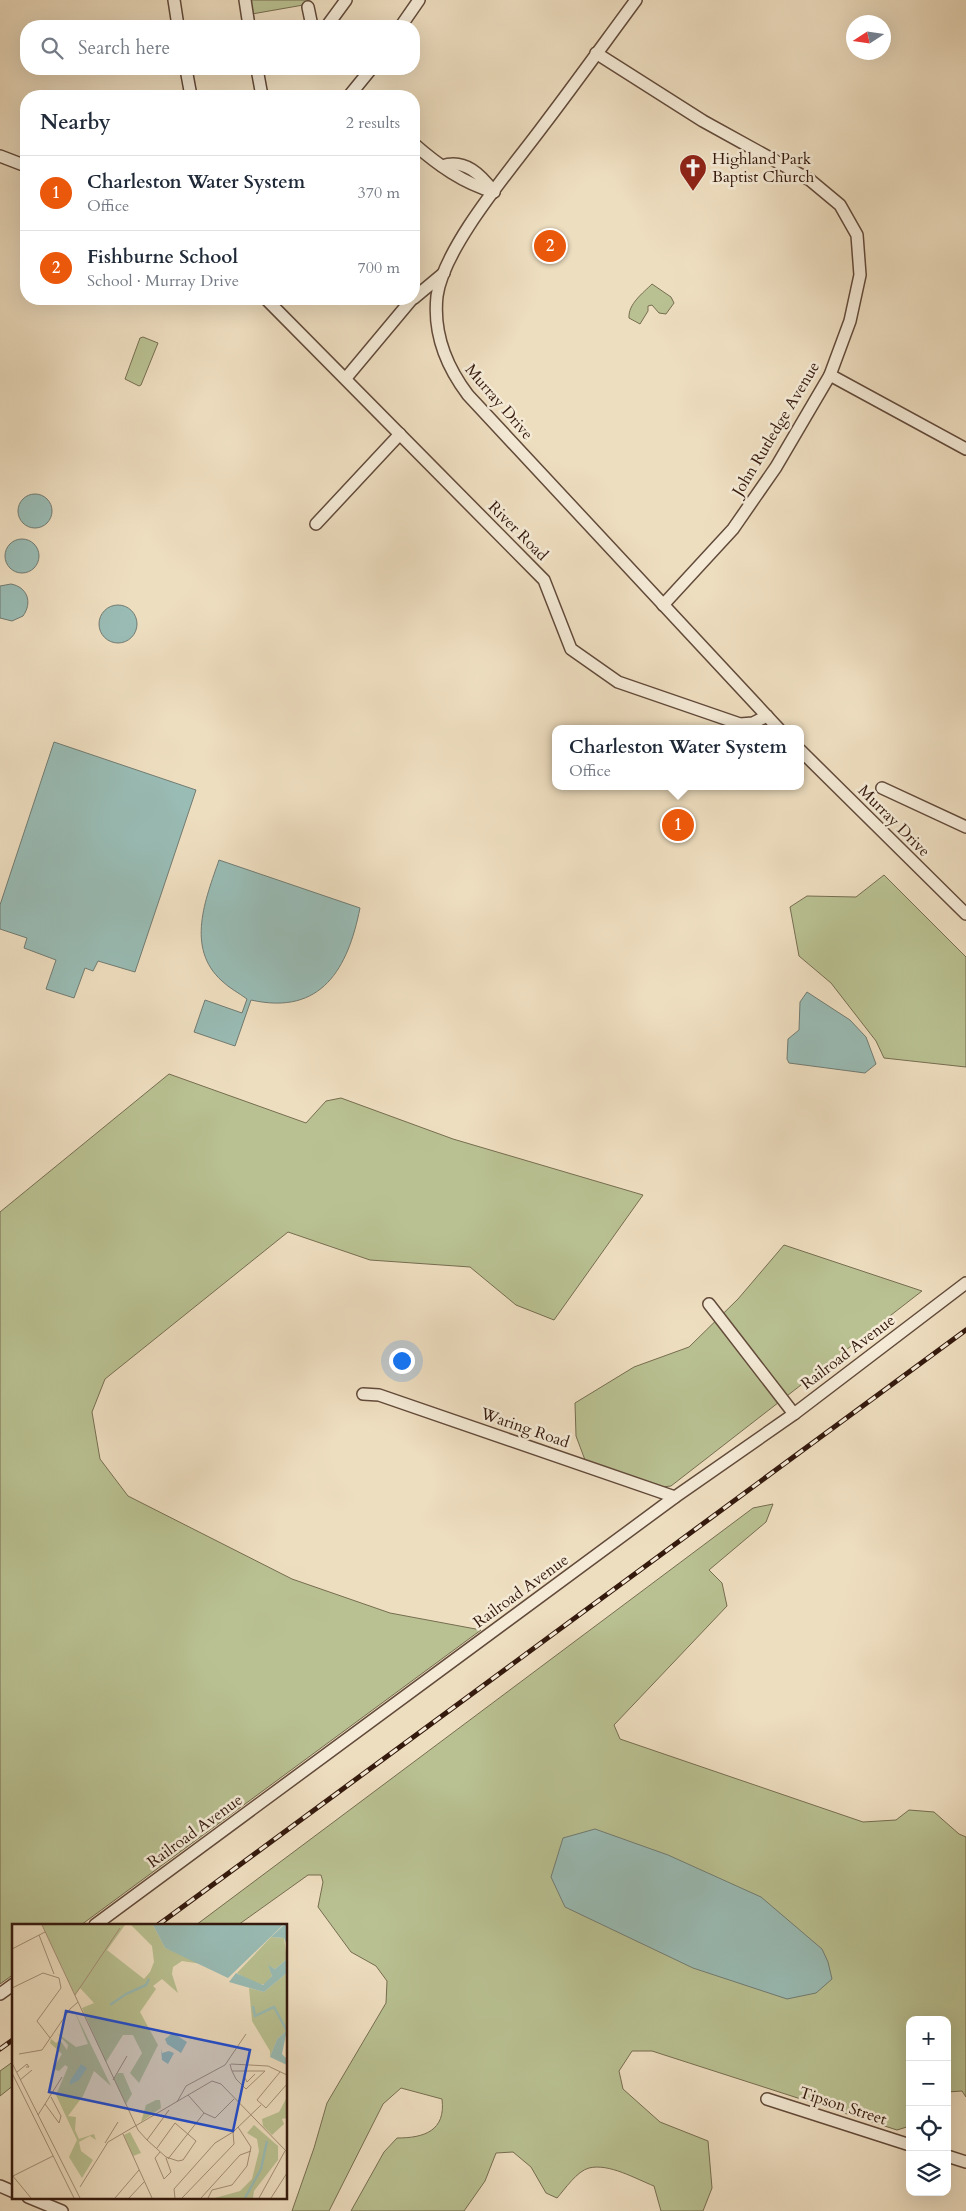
<!DOCTYPE html>
<html lang="en">
<head>
<meta charset="utf-8">
<style>
  body { margin:0; font-family:Cardo,serif; background:#f6f6f7; color:#1f2937 }
  .controls { position:absolute; right:15px; bottom:15px; display:grid; overflow:hidden; border-radius:10px; box-shadow:0 5px 20px #0002 }
  .controls button { width:45px; height:45px; display:grid; place-items:center; padding:0; border:0; border-bottom:1px solid #e0e1e3; background:#fff; color:#1f2937; font:25px sans-serif }
  .compass { position:absolute; left:846px; top:15px; width:45px; height:45px; border-radius:50%; background:#fff; box-shadow:0 5px 20px #0002; rotate:258deg }
  .you { position:absolute; left:401px; top:1360px; width:18px; height:18px; margin:-12px; border:4px solid #fff; border-radius:50%; background:#1a73e8; box-shadow:0 0 0 8px #1a73e833 }
  .badge { display:grid; place-items:center; width:32px; height:32px; border-radius:50%; background:#ea580c; color:#fff; font-size:16px; font-weight:700 }
  .pin { position:absolute; translate:-50% -50%; border:2px solid #fff; box-shadow:0 1px 5px #0006 }
  .popup { position:absolute; left:552px; top:725px; width:252px; height:65px; box-sizing:border-box; display:grid; place-content:center; border-radius:10px; background:#fff; filter:drop-shadow(0 1px 4px #0005); font-size:16px; white-space:nowrap; color:#747a83 }
  .popup b { font-size:19px; color:#1f2937 }
  .popup::after { content:''; position:absolute; left:50%; top:100%; margin-left:-10px; border:10px solid transparent; border-top-color:#fff }
  .list { margin:0; padding:0; list-style:none }
  h2 { display:flex; justify-content:space-between; align-items:center; height:65px; margin:0; padding:0 20px; font-size:21px }
  h2 small { font-size:16px; font-weight:400; color:#747a83 }
  .list li { display:grid; grid-template-columns:32px 1fr auto; gap:15px; align-items:center; box-sizing:border-box; height:75px; padding:0 20px; border-top:1px solid #e0e1e3 }
  .list b { display:block; font-size:19px; white-space:nowrap }
  .list p { margin:0; font-size:16px; white-space:nowrap; color:#747a83 }
  .list em { font-size:16px; font-style:normal; color:#747a83 }
  .icon { flex:none; width:28px; height:28px; fill:none; stroke:currentColor; stroke-width:2; stroke-linecap:round; stroke-linejoin:round }
  .map { position:relative; flex:none; width:966px; height:2211px; overflow:hidden }
  .search { position:absolute; background:#fff; box-shadow:0 5px 20px #0002; left:20px; top:20px; width:400px; height:55px; display:flex; align-items:center; gap:12px; box-sizing:border-box; padding:0 18px; border-radius:20px; color:#747a83; font-size:19px }
  .panel { position:absolute; background:#fff; box-shadow:0 5px 20px #0002; left:20px; top:90px; width:400px; height:215px; border-radius:20px }
  .map>svg:first-child { display:block }
  .green { fill:#b9c192; stroke:#766d50 }
  .water { fill:#99bcb5; stroke:#717b72 }
  .lines { fill:none; stroke-linecap:round; stroke-linejoin:round }
  .minor-casing { stroke:#624a3a; stroke-width:14 }
  .minor { stroke:#f4ead6; stroke-width:11 }
  .rail-casing { stroke:#34190d; stroke-width:5 }
  .rail { stroke:#f4ead6; stroke-width:3; stroke-dasharray:9; stroke-linecap:butt }
  .labels { text-anchor:middle; dominant-baseline:central; stroke-width:5; stroke-linejoin:round; paint-order:stroke }
  .poi-label { font-size:16px; fill:#34190d; stroke:#f4ead6; text-anchor:start }
  .street-label { font-size:16px; fill:#34190d; stroke:#f4ead6 }
  .inset-river { fill:none; stroke:#99bcb5; stroke-width:2.5 }
  .inset-road { fill:none; stroke:#a48f78; stroke-width:1 }
  .view { fill:#1d4ed8; fill-opacity:0.15; stroke:#1d4ed8; stroke-width:2.5 }
  .inset-edge { fill:none; stroke:#34190d; stroke-width:2.5 }
</style>
</head>
<body>
<div class="map">
<svg width="966" height="2211" viewBox="0 0 966 2211">
  <rect width="100%" height="100%" fill="#eedec0"/>
  <filter id="stains"><feTurbulence type="fractalNoise" baseFrequency=".004" numOctaves="4"/><feColorMatrix values="0 0 0 0 .2 0 0 0 0 .09 0 0 0 0 .02 0 0 0 .5 -.17"/></filter>
  <radialGradient id="worn" r=".72"><stop offset=".6" stop-color="#630" stop-opacity="0"/><stop offset="1" stop-color="#630" stop-opacity=".3"/></radialGradient>
  <g class="green">
    <path d="M250,0H308L309,4L252,14Z"/>
    <path d="M652,284L671,297L674,303L666,314L659,313L652,305L648,306V311L640,324L629,318C628,304 643,293 652,284Z"/>
    <path d="M143,337L158,343L141,385L139,386L125,379L140,338Z"/>
    <path d="M884,875L966,957V1067L884,1058L876,1041L831,983L799,956L790,907L807,896L856,897Z"/>
    <path d="M169,1074L306,1123L326,1101L341,1098L453,1139L643,1195L554,1320L516,1305L470,1267L370,1260L288,1232L105,1379L92,1412L100,1459L128,1496L292,1579L390,1613L481,1630L81,1925H14V1974L0,1984V1212Z"/>
    <path d="M784,1245L922,1291L671,1486L662,1487L585,1460L576,1436L575,1403L634,1367L689,1347L738,1299Z"/>
    <path d="M773,1504L766,1522L709,1570L722,1583L727,1606L614,1725L620,1739L863,1822L896,1820L909,1810L934,1812L959,1834L966,1837V2097L962,2091L947,2092V2020H910V2126L897,2130L652,2051H632L619,2071L623,2089L660,2122L708,2141L712,2188L703,2211H661L654,2186C636,2179 609,2163 589,2168C577,2171 565,2189 557,2198L546,2193L531,2167L513,2152L496,2153L485,2181L464,2211H351L384,2152L397,2138C424,2138 446,2131 442,2099L401,2088L383,2104L329,2211H292L314,2148L327,2103L386,2003L387,1981L376,1966L351,1952L318,1907L323,1882L321,1875H308L238,1925H196L753,1508Z"/>
    <path d="M14,2061V2085L0,2096V2071Z"/>
  </g>
  <g class="water">
    <circle cx="35" cy="511" r="17"/>
    <circle cx="22" cy="556" r="17"/>
    <path d="M11,584C27,587 33,602 23,616L12,621L0,618V586Z"/>
    <circle cx="118" cy="624" r="19"/>
    <path d="M54,742L196,790L135,972L98,961L93,971L85,968L74,998L46,989L56,960L24,948L27,938L0,929V905Z"/>
    <path d="M219,860L360,908C348,968 322,1016 251,1000L235,1046L194,1032L205,1000L242,1013L247,999C239,993 229,988 222,981C185,948 206,898 219,860Z"/>
    <path d="M807,992L850,1020L866,1037L876,1064L865,1073L789,1063L787,1059L788,1039L799,1030L800,1002Z"/>
    <path d="M595,1829L668,1855L761,1897L822,1949L828,1962L832,1979L816,1993L787,1999L693,1968L565,1907L551,1877L563,1838Z"/>
  </g>
  <g class="lines">
    <defs>
      <g id="minor">
        <path d="M174,0L178,26"/>
        <path d="M245,0L249,26"/>
        <path d="M636,0C605,42 575,84 543,126C512,168 444,246 437,296C433,333 446,366 468,395L779,729"/>
        <path d="M308,7L312,26"/>
        <path d="M327,26L346,0"/>
        <path d="M401,26L419,0"/>
        <path d="M596,53L703,121L810,180L840,205L857,235L860,275L850,321L830,375L776,467L733,529L663,605"/>
        <path d="M186,69L191,96"/>
        <path d="M257,69L262,96"/>
        <path d="M349,96L371,69"/>
        <path d="M414,144C438,165 463,183 494,192"/>
        <path d="M0,156L26,166"/>
        <path d="M442,166C465,158 481,175 494,192"/>
        <path d="M414,298L444,273"/>
        <path d="M266,299L544,580L571,649L618,682L740,724L753,723L767,716"/>
        <path d="M830,375L966,449"/>
        <path d="M346,378L412,299"/>
        <path d="M316,524L400,434"/>
        <path d="M800,750L966,914"/>
        <path d="M882,788L966,827"/>
        <path d="M709,1304L794,1414"/>
        <path d="M363,1394L379,1395L675,1497"/>
        <path d="M95,1925L675,1497L794,1414L966,1283"/>
        <path d="M0,1994L14,1984"/>
        <path d="M767,2099L910,2145"/>
        <path d="M947,2156L966,2162"/>
        <path d="M0,2186L14,2192"/>
        <path d="M28,2197L62,2211"/>
      </g>
    </defs>
    <use href="#minor" class="minor-casing"/>
    <use href="#minor" class="minor"/>
    <defs>
      <g id="rail">
        <path d="M158,1925L966,1330"/>
        <path d="M0,2049L14,2039"/>
      </g>
    </defs>
    <use href="#rail" class="rail-casing"/>
    <use href="#rail" class="rail"/>
  </g>
  <defs>
    <symbol id="church-pin" viewBox="-11 -11 22 30"><path d="M0 17L-7.5 6A9.5 9.5 0 1 1 7.5 6Z" fill="#8f2418" stroke="#f4ead6"/><path d="M-1.2-6h2.4v3.5h3.3v2.4h-3.3V6h-2.4V-.1h-3.3v-2.4h3.3Z" fill="#fff"/></symbol>
  </defs>
  <g fill-rule="evenodd">
    <use href="#church-pin" x="677" y="152" width="32" height="43"/>
  </g>
  <g class="labels">
    <g class="poi-label">
      <text x="712" y="159">Highland Park<tspan x="712" dy="18">Baptist Church</tspan></text>
    </g>
    <g class="street-label">
      <text transform="translate(499 402) rotate(49)">Murray Drive</text>
      <text transform="translate(776 429) rotate(-59)">John Rutledge Avenue</text>
      <text transform="translate(518 531) rotate(45)">River Road</text>
      <text transform="translate(894 821) rotate(45)">Murray Drive</text>
      <text transform="translate(848 1352) rotate(-37)">Railroad Avenue</text>
      <text transform="translate(525 1428) rotate(19)">Waring Road</text>
      <text transform="translate(521 1591) rotate(-36)">Railroad Avenue</text>
      <text transform="translate(195 1831) rotate(-36)">Railroad Avenue</text>
      <text transform="translate(843 2106) rotate(18)">Tipson Street</text>
    </g>
  </g>
  <g transform="translate(12 1924)">
    <rect width="275" height="275" fill="#eedec0"/>
    <path d="M30,1H113L63,71ZM119,1H141L153,24L190,40L170,37L161,43L160,50L166,69L150,55L141,62L144,65L128,88L146,121L127,159L118,149L130,129L121,111H111L94,138L70,84L82,79L68,64L95,26L132,55L138,48L142,38L140,22ZM259,13L272,14L275,35L263,45L257,42L260,52L254,60L245,61L225,49ZM275,49V106L265,115L258,133V127L240,97L237,64L252,68ZM62,86L99,162L82,147L71,172L56,192L64,193L63,206L67,215L82,210L84,216L78,212L67,218L69,227L81,236L70,254L57,233L65,216L44,171L56,143L53,141L47,147L41,145L50,130L38,119L39,115L44,119L48,116L55,126L56,121L45,109L64,123L76,120ZM106,149H111L120,170L114,180L102,155ZM275,173V194L270,195L272,200L260,211L251,202L250,195L267,188ZM144,176H148L149,184L129,198L134,181ZM242,201L266,222V236L242,267L241,274H203L228,267L240,255L247,227L245,215L235,209ZM118,208L129,229L121,232L112,211Z" fill="#b9c192"/>
    <path d="M141,1H271L216,54L153,24ZM272,1H275V21L272,14L259,13ZM275,35V49L252,68L217,58L224,49L251,61L260,52L256,41L263,45ZM275,106L270,130L275,135V141L258,133L265,115ZM161,109L175,118L169,129L155,120L153,115ZM149,124L150,129L157,127L162,129L156,140L150,136ZM69,140L75,144L67,156L58,161V157Z" fill="#99bcb5"/>
    <path class="inset-river" d="M98,81L114,70L134,61L137,55M241,82L243,92L262,83L275,107M233,274L249,245L255,217"/>
    <path class="inset-road" d="M30,1L126,206L135,216L154,233L166,237L171,236L184,217L163,199L145,224M27,11L42,50M0,25L33,8M0,64L31,49L47,54L49,64L25,97L38,114M63,71L108,4M7,130L30,126L58,85L66,78M0,139L68,274M218,140L219,144L220,147L224,155L234,165L253,147H220M219,140L256,142L275,151M5,148L15,140L17,143H14M268,148L245,176L254,184L275,160M0,149L62,274M232,152L235,158L243,150M8,156L20,146M101,156L115,132M176,171L192,189L203,194L222,175M165,178L174,162L213,141L234,110M33,180L47,199L49,192L39,173M26,191L50,153M111,210L140,274M135,216L157,186M93,219L106,198M148,228L143,234L152,255L159,248L154,234M156,235L192,189M0,251L19,274M1,252L41,232M68,263L96,218L200,157L209,160L275,228M103,274L127,246M117,274L132,258M163,274L162,265L203,219L221,208L249,181M170,274L222,220L221,208M189,274L228,231L239,227M196,274L200,266L220,261L235,242L239,223L226,203M247,274L273,227M259,274L275,249"/>
    <path class="view" d="M54,87L238,126L221,207L37,168Z"/>
    <rect width="275" height="275" class="inset-edge"/>
  </g>
  <rect width="100%" height="100%" filter="url(#stains)"/>
  <rect width="100%" height="100%" fill="url(#worn)"/>
</svg>
<div class="controls">
<button>+</button>
<button>−</button>
<button><svg class="icon" aria-label="locate" viewBox="0 0 24 24"><circle cx="12" cy="12" r="6"/><path d="M12 2v4M12 18v4M2 12h4M18 12h4"/></svg></button>
<button><svg class="icon" aria-label="layers" viewBox="0 0 24 24"><path d="M12 4l9 5-9 5-9-5zM3 14l9 5 9-5"/></svg></button>
</div>
<svg class="compass" viewBox="-18 -18 36 36"><path d="M0-13l5 13h-10z" fill="#e53935"/><path d="M0 13l5-13h-10z" fill="#747a83"/></svg>
<div class="you"></div>
<div class="pin badge" style="left:678px;top:825px">1</div>
<div class="popup"><b>Charleston Water System</b>Office</div>
<div class="pin badge" style="left:550px;top:246px">2</div>
<div class="search"><svg class="icon" aria-label="search" viewBox="0 0 24 24"><circle cx="10" cy="10" r="6"/><path d="M15 15l6 6"/></svg>Search here</div>
<section class="panel">
<h2>Nearby<small>2 results</small></h2>
<ul class="list">
<li><span class="badge">1</span><div><b>Charleston Water System</b><p>Office</p></div><em>370 m</em></li>
<li><span class="badge">2</span><div><b>Fishburne School</b><p>School · Murray Drive</p></div><em>700 m</em></li>
</ul>
</section>
</div>
</body>
</html>
